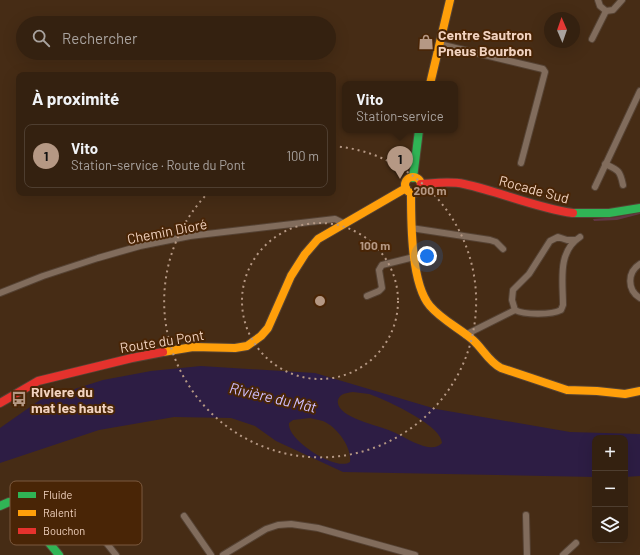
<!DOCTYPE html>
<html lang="fr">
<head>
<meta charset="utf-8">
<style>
  body { margin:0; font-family:Barlow,sans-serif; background:#3f2e1e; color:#f1f3f6 }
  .controls { position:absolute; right:12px; bottom:12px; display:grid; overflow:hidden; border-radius:8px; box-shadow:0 4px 16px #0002 }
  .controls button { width:36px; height:36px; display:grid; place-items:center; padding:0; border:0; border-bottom:1px solid #4e3e30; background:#342110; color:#f1f3f6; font:20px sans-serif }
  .compass { position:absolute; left:544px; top:12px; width:36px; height:36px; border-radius:50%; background:#342110; box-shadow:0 4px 16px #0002; rotate:358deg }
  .you { position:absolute; left:427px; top:256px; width:14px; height:14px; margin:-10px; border:3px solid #fff; border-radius:50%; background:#1a73e8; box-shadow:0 0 0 6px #1a73e833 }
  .badge { display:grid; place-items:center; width:26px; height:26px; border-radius:50%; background:#b59884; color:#111; font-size:13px; font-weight:700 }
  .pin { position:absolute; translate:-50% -33px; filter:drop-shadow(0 1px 2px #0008) }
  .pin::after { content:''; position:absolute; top:21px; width:14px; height:12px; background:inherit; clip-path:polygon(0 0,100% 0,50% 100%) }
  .popup { position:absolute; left:342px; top:81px; width:116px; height:52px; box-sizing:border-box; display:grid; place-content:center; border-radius:8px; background:#342110; filter:drop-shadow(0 1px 3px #0005); font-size:13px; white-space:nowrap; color:#a9a39f }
  .popup b { font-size:15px; color:#f1f3f6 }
  .popup::after { content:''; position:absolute; left:50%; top:100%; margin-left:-8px; border:8px solid transparent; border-top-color:#342110 }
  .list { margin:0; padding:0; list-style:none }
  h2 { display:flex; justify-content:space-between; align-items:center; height:52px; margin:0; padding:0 16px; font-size:17px }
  h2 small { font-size:13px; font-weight:400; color:#a9a39f }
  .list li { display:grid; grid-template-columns:26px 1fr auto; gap:12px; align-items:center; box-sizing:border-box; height:64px; margin:0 8px 8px; padding:0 8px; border:1px solid #4e3e30; border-radius:8px }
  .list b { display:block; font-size:15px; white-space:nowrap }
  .list p { margin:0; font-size:13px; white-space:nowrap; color:#a9a39f }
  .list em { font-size:13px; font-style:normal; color:#a9a39f }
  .icon { flex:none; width:22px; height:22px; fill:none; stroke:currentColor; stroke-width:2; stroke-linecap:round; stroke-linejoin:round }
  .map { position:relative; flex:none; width:640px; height:555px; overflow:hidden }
  .search { position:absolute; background:#342110; box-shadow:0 4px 16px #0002; left:16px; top:16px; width:320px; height:44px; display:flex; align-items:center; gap:10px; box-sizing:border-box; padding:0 14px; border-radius:22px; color:#a9a39f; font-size:15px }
  .panel { position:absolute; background:#342110; box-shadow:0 4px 16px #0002; left:16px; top:72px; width:320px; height:124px; border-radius:8px }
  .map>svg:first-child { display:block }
  .green { fill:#623744 }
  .water { fill:#2d1d44; fill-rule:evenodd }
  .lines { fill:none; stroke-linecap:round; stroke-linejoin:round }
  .street-casing { stroke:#554233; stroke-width:8 }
  .fast-casing { stroke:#554233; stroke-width:10 }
  .slow-casing { stroke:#554233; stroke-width:10 }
  .jam-casing { stroke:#554233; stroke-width:10 }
  .street { stroke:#816c5c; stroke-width:6 }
  .fast { stroke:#30b455; stroke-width:8 }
  .slow { stroke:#ff9f0a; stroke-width:8 }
  .jam { stroke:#e5322d; stroke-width:8 }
  .ring { fill:none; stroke:#b59884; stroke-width:2; stroke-dasharray:2 4 }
  .labels { text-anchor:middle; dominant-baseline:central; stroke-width:4; stroke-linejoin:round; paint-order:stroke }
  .poi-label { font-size:14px; font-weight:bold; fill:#f1d2bf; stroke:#492506; text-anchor:start }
  .street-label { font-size:14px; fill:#f1d2bf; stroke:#492506 }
  .water-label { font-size:15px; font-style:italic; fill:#cfbfff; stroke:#492506 }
  .key { fill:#492506; stroke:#7b593e; stroke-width:1 }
  .key-label { font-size:11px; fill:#f1d2bf }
  .centre { fill:#b59884; stroke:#492506; stroke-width:2 }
  .ring-label { font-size:12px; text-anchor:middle; font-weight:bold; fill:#b59884; stroke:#492506; stroke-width:4; stroke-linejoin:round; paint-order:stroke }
</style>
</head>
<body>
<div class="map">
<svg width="640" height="555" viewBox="0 0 640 555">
  <rect width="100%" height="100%" fill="#462c15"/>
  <path class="green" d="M640,212V214L617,220L594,221L593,219L617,217Z"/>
  <path class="water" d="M201,366L315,373L436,409L570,432L640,434V476L625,477V438H595V477L343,472L276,441L255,426L231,418L174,417L99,430L0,463V428L40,400L103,380L151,371ZM353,392C358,393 364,393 369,394C384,399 442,425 442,443C438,447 434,448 428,447C416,445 403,436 391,431C380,426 334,417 338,400C340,393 347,393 353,392ZM310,418C314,419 319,420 323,421C337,427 352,447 350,462C336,472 286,439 289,423L293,420Z"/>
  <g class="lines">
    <defs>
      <g id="street">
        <path d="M598,0L600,6L606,11"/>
        <path d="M606,11L613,10L622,0"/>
        <path d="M592,39L606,11"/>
        <path d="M439,44L543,69L545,72L521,163"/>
        <path d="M605,164C618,170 620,170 623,185"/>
        <path d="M595,187L640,91"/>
        <path d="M411,228L490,240L496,242L503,249"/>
        <path d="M576,240H567L558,237L550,241L529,274L513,290L512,300L515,310C524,315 552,315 561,310L563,305C563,281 557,252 580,237"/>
        <path d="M640,264C627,272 627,290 640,298"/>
        <path d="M0,293L43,276L98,258L140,246L190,236L335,219L343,223"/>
        <path d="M367,296L379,291L382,288L379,270L382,265L414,257"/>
        <path d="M465,335L515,310"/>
        <path d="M526,515L527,555"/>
        <path d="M85,516L116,555"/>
        <path d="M184,516L211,555"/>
        <path d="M223,555L266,529L278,525L291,524L318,528L415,555"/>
        <path d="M563,555L576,543"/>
      </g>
      <g id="fast">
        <path d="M413,178L419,130"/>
        <path d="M573,213H609L640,208"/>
        <path d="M0,506L9,502L17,504L59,555"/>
      </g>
      <g id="slow">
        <path d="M430,84L450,0"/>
        <circle cx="413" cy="185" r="8"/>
        <path d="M411,193C411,222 411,284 430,306C442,320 459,328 473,340C483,349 489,362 501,368L567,390L597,391L625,394L640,391"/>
        <path d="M163,352L193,347L235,348L247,346L261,336L268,328L291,276L305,254L318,239L406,188"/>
      </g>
      <g id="jam">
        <path d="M421,184C436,183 450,181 464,184C501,192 536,208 573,213"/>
        <path d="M0,403L38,381L132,358L163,352"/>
      </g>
    </defs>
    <use href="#street" class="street-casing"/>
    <use href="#fast" class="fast-casing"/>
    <use href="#slow" class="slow-casing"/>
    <use href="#jam" class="jam-casing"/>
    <use href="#street" class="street"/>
    <use href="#fast" class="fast"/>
    <use href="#slow" class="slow"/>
    <use href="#jam" class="jam"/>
  </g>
  <g class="ring">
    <circle cx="320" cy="301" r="78"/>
    <path d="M334 146A156 156 0 1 1 207 194"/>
  </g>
  <defs>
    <symbol id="shop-bare" viewBox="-9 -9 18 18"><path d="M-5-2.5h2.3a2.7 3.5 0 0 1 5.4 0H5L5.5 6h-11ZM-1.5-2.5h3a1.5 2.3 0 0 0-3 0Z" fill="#b59884" stroke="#492506" stroke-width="2.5" paint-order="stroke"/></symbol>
    <symbol id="bus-bare" viewBox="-9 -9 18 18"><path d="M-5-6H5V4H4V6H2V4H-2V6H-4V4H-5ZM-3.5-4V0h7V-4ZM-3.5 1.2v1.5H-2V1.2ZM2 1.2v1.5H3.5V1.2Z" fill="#b59884" stroke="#492506" stroke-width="2.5" paint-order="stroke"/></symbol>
  </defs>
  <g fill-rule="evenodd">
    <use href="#shop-bare" x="415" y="31" width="22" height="22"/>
    <use href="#bus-bare" x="8" y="388" width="22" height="22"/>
  </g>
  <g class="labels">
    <g class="poi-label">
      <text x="438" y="34">Centre Sautron<tspan x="438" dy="16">Pneus Bourbon</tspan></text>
      <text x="31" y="391">Riviere du<tspan x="31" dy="16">mat les hauts</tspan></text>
    </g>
    <g class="street-label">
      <text transform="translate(534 189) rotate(15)">Rocade Sud</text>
      <text transform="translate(167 231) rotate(-11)">Chemin Dioré</text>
      <text transform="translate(162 341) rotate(-9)">Route du Pont</text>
    </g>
    <g class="water-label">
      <text transform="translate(273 397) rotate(13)">Rivière du Mât</text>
    </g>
  </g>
  <rect x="10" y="481" width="132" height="64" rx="6" class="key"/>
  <rect x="18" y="492" width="18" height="6" fill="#30b455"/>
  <rect x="18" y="510" width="18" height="6" fill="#ff9f0a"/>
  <rect x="18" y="528" width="18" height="6" fill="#e5322d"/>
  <g class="key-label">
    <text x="43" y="499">Fluide</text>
    <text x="43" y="517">Ralenti</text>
    <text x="43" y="535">Bouchon</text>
  </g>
  <circle cx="320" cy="301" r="6" class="centre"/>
  <g class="ring-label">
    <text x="430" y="195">200 m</text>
    <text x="375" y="250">100 m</text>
  </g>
</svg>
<div class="controls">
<button>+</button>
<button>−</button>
<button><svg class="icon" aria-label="layers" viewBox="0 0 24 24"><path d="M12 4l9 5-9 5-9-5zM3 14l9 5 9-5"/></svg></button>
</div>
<svg class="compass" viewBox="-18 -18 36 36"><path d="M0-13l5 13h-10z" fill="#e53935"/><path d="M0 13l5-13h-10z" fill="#a9a39f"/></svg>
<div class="you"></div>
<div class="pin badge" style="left:400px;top:179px">1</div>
<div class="popup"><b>Vito</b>Station-service</div>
<div class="search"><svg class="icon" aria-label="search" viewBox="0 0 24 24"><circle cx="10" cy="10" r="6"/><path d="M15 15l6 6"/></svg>Rechercher</div>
<section class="panel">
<h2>À proximité<small></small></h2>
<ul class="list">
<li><span class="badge">1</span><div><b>Vito</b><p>Station-service · Route du Pont</p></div><em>100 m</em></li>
</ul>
</section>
</div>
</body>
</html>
